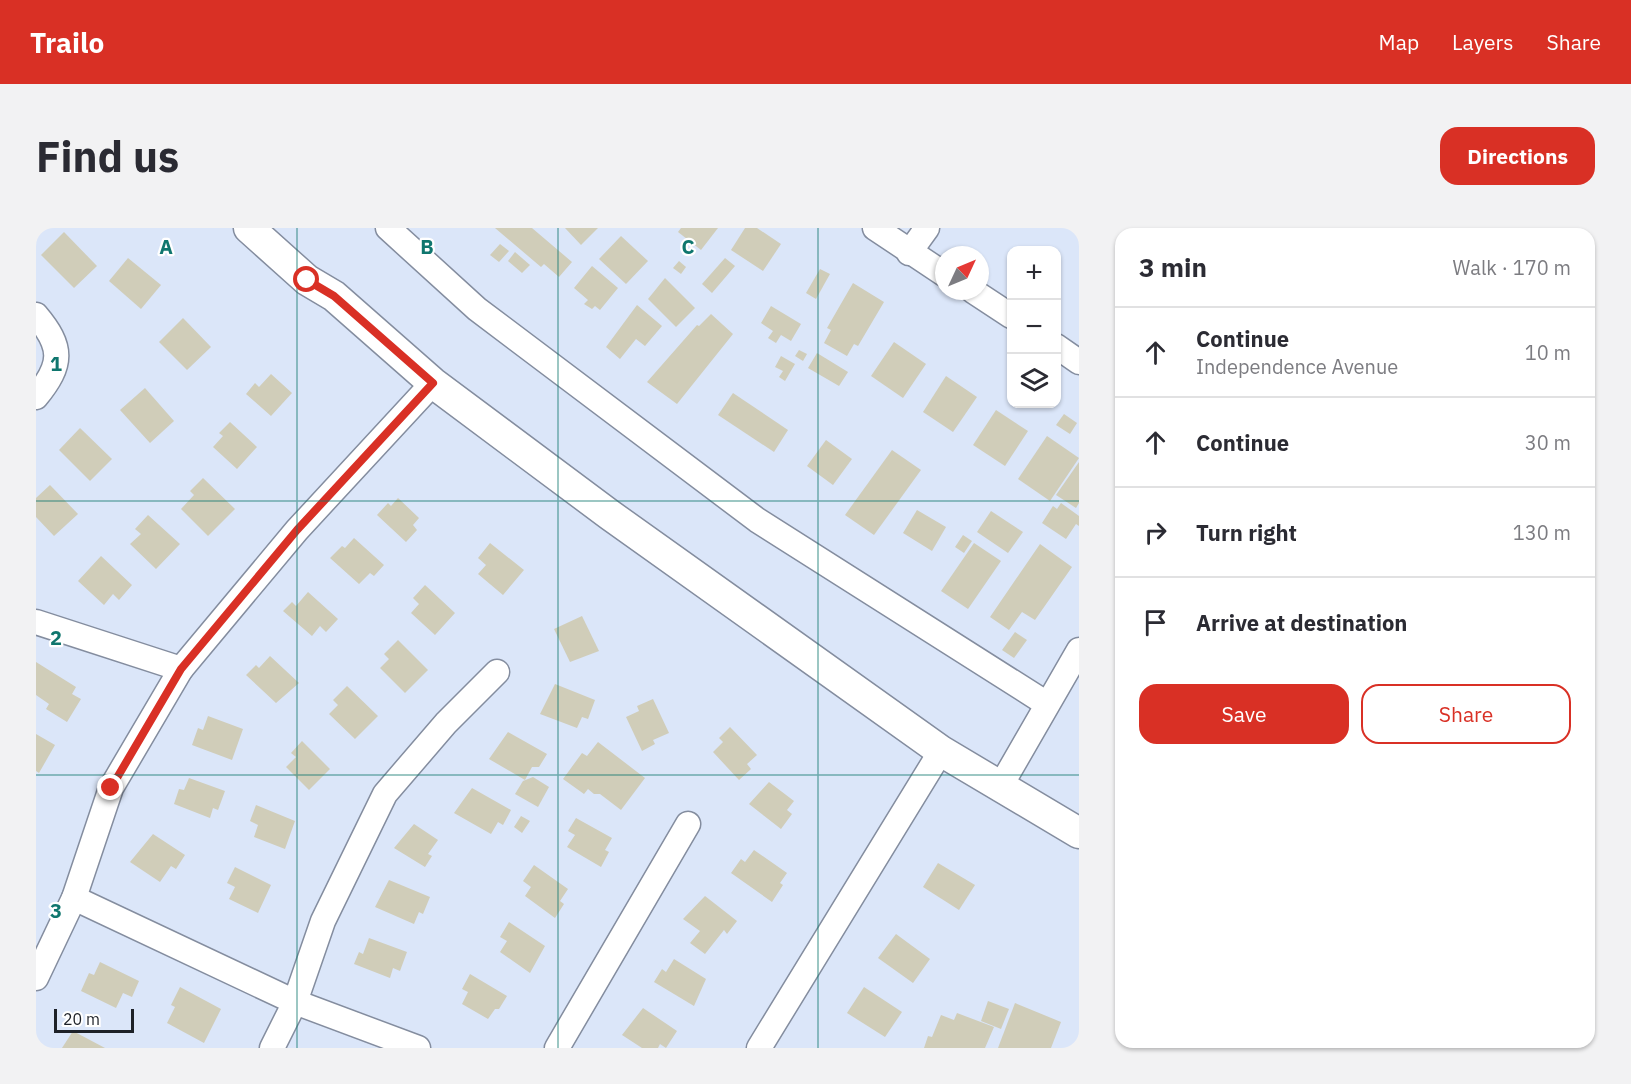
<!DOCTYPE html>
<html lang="en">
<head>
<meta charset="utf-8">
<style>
  body { margin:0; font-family:"IBM Plex Sans",sans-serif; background:#f2f2f3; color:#2b2b33 }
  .controls { position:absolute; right:18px; top:18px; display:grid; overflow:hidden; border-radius:12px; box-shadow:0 2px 4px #0004 }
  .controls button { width:54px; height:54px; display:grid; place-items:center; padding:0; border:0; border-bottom:2px solid #e1e1e2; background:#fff; color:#2b2b33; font:30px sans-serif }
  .compass { position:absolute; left:899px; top:18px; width:54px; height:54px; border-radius:50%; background:#fff; box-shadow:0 2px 4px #0004; rotate:46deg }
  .scale { position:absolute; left:18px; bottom:15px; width:80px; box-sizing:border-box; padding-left:6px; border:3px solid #1d2128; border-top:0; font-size:16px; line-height:21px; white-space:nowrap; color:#1d2128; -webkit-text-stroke:4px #fff; paint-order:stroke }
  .stop { position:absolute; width:18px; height:18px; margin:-14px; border:4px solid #d93025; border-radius:50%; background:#fff }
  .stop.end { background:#d93025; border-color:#fff; box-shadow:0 2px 6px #0008 }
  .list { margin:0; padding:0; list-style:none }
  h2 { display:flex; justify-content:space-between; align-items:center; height:78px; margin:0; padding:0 24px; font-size:26px }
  h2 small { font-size:20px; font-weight:400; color:#7c7c81 }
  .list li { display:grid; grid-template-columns:39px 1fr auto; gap:18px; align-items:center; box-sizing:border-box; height:90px; padding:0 24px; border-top:2px solid #e1e1e2 }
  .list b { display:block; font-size:22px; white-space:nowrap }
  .list p { margin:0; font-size:20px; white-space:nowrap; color:#7c7c81 }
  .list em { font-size:20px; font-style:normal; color:#7c7c81 }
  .actions { display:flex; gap:12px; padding:18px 24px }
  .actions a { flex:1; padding:14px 0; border:2px solid #d93025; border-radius:18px; text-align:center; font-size:21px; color:#d93025 }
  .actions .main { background:#d93025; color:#fff }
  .icon { flex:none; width:33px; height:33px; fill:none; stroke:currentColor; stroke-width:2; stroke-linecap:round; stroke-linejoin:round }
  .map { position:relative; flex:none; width:1043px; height:820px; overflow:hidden; border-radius:18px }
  header { display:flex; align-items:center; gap:36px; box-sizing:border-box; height:84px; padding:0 30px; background:#d93025; color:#fff }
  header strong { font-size:28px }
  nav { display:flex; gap:33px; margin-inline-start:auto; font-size:21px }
  .intro { display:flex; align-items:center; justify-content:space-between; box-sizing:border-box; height:144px; padding:0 36px }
  h1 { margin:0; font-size:42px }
  .button { padding:15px 27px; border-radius:18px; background:#d93025; color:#fff; font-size:21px; font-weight:700 }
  main { display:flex; gap:36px; padding:0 36px }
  aside { flex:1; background:#fff; border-radius:18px; box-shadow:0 2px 4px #0004 }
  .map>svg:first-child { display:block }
  .building { fill:#d0cdb9 }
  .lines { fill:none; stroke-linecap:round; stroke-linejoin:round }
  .minor-casing { stroke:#848d9f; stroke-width:27 }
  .tertiary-casing { stroke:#848d9f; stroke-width:33 }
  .minor { stroke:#fff; stroke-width:24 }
  .tertiary { stroke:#fff; stroke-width:30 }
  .route { stroke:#d93025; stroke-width:8 }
  .grid { fill:none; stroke:#0f766e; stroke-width:1.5; stroke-opacity:0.55 }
  .grid-label { font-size:20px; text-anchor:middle; font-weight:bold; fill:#0f766e; stroke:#fff; stroke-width:4.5; stroke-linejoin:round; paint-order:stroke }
</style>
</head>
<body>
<header>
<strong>Trailo</strong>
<nav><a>Map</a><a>Layers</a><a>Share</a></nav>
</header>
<div class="intro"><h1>Find us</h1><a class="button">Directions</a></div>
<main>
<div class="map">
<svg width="1043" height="820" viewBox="0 0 1043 820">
  <rect width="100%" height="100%" fill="#dbe6f9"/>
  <g class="building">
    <path d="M459,0H496L536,34L523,49L508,36L505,39Z"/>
    <path d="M529,0H562L545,17Z"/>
    <path d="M645,0H682L665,22L642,4Z"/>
    <path d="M709,0H721L745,16L727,43L695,22Z"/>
    <path d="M28,4L61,38L38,60L5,27Z"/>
    <path d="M585,8L612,33L590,56L563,31Z"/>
    <path d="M464,16L473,23L463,34L454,27Z"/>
    <path d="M479,24L494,37L486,45L472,33Z"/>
    <path d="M92,30L125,57L105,81L73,53Z"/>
    <path d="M689,30L699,38L676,65L666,56Z"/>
    <path d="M643,33L650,39L645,46L637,40Z"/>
    <path d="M556,38L582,60L564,82L559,78L556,81L548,76L552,72L538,60Z"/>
    <path d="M784,41L794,46L780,71L770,65Z"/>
    <path d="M629,50L659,80L640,99L612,71Z"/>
    <path d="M817,55L848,74L822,118L818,116L811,128L788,115L795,102L791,100Z"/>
    <path d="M601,77L626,98L609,118L600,111L584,131L570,119Z"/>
    <path d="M735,78L765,96L755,113L745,107L740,115L732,110L737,103L725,95Z"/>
    <path d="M675,86L697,106L641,176L611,154L661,97L663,98Z"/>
    <path d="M147,90L175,119L151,142L123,114Z"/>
    <path d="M858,114L890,136L867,170L835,148Z"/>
    <path d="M763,122L771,126L767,133L759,128Z"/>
    <path d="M781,125L812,144L803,158L772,140Z"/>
    <path d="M745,128L759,136L749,153L743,149L747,143L739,139Z"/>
    <path d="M235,146L256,165L235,188L210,166L219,155L223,159Z"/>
    <path d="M910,148L941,169L917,204L887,184Z"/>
    <path d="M109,160L138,193L114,215L84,182Z"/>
    <path d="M697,165L752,202L738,224L682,187Z"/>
    <path d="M960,182L992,203L969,238L937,217Z"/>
    <path d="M1028,186L1041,195L1034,206L1020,197Z"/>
    <path d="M194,194L221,219L201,241L177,219L187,208L183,205Z"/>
    <path d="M44,200L76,231L54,253L23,222Z"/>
    <path d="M1011,208L1043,230L1014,273L982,251Z"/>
    <path d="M790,212L816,231L797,257L771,238Z"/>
    <path d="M856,222L885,242L838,307L809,287Z"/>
    <path d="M1043,234V275L1040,280L1020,267Z"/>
    <path d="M167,250L199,281L172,308L145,281L158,267L154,263Z"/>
    <path d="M14,257L42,286L18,308L0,289V270Z"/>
    <path d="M362,270L383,290L377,297L381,302L370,314L341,287L352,275L355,278Z"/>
    <path d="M1025,275L1043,288V298L1040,296L1030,311L1006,295L1017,278L1021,281Z"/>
    <path d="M881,282L910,299L896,323L867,305Z"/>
    <path d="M955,283L987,304L972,325L941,304Z"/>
    <path d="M112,287L144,316L120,341L94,316L105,306L99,301Z"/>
    <path d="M927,307L936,313L928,325L919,319Z"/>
    <path d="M318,310L348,337L338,348L334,345L323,356L294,330L306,318L309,320Z"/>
    <path d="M454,315L488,342L467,367L442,346L450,337L442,330Z"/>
    <path d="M938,315L965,333L932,381L905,363Z"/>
    <path d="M1004,316L1036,339L999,392L986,384L973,402L954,389Z"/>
    <path d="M65,328L96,357L83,372L77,366L68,377L42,353Z"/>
    <path d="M389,357L419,385L399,407L375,385L383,376L377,370Z"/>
    <path d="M272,364L302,391L290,404L284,398L276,408L247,383L256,374L260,378Z"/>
    <path d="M546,388L563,423L534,434L518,401Z"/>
    <path d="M979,404L991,412L978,430L966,422Z"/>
    <path d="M362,412L392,442L369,465L344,440L353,431L348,426Z"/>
    <path d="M234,428L263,455L240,475L210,447L220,437L223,440Z"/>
    <path d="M0,434L40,459L36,466L45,471L31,494L10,481L13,476L0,467Z"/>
    <path d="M519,456L559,472L552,491L546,489L541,500L504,486Z"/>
    <path d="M311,458L342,488L319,511L293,486L302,477L297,472Z"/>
    <path d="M617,471L633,505L617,512L619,516L606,523L590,489L603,483L601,478Z"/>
    <path d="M172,488L207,501L196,532L156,517L162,500L167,502Z"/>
    <path d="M694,499L721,527L711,536L715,541L703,552L677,524L687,514L683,510Z"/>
    <path d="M472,504L511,526L503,539H496L489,552L453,531Z"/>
    <path d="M0,506L19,517L3,545L0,543Z"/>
    <path d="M266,513L294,541L273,562L250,539L260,529L255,525Z"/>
    <path d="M562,514L609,550L585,582L564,566H558L552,561L548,566L527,551L546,525L551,528Z"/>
    <path d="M497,549L513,559L502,579L479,566L487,553Z"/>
    <path d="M153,550L189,563L182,582L177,580L174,590L138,576L143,561L148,562Z"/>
    <path d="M733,554L758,573L751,582L756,586L745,601L713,576Z"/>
    <path d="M436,560L475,582L467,597L462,594L455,606L418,585Z"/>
    <path d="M220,577L259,593L249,621L218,609L222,597L214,593Z"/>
    <path d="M485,588L494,593L486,605L478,599Z"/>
    <path d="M540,590L576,610L569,622L573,624L565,639L531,619L539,607L532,603Z"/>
    <path d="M378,596L402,612L392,626L396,628L389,639L358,620Z"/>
    <path d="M117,606L149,627L140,641L135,638L124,654L94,634Z"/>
    <path d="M718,622L751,645L744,655L747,657L736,674L695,645L705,631L709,634Z"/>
    <path d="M902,635L939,657L923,682L887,659Z"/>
    <path d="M498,637L532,661L524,673L528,676L519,690L489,668L495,659L487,653Z"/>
    <path d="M199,639L235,657L222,685L193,671L199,659L191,655Z"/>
    <path d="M353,652L394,669L387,686L383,684L378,696L339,679Z"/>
    <path d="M669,668L701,693L691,706L688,702L669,726L654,715L664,703L647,691Z"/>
    <path d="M473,694L509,718L494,745L464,724L471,713L464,709Z"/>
    <path d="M860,706L894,731L877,755L842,730Z"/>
    <path d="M333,710L371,724L364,743L357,740L354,750L318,736L323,724L327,726Z"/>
    <path d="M638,731L670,751L658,778L618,754L626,741L630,744Z"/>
    <path d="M64,734L103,753L96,769L87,765L80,780L45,763L53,745L58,747Z"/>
    <path d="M434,746L471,768L463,781H459L452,791L426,776L432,764L426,761Z"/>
    <path d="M144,759L185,781L168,815L131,795L139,779L135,777Z"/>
    <path d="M828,759L866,784L849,809L811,785Z"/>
    <path d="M952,773L973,781L965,801L945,793Z"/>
    <path d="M979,775L1025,794L1015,820H962Z"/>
    <path d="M607,780L641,803L630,820L624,816L622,820H606L586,807Z"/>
    <path d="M921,785L958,799L949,820H888L892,808L896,809L905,787L918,792Z"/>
    <path d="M37,803L69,820H26Z"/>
  </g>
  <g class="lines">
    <defs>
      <g id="minor">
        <path d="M352,0L441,81L721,292L1011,476"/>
        <path d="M839,0L908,46"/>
        <path d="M873,25L891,0"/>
        <path d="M937,63L975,88"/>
        <path d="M0,87C27,119 27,136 0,169"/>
        <path d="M1020,118L1043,134"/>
        <path d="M0,394L145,441"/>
        <path d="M964,559L1043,422"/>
        <path d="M38,670L259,774L382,820"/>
        <path d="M0,750L38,670L75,560L145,441L261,302L397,155"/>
        <path d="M236,820L259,774L287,693L349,566L410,495L461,444"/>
        <path d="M521,820L652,596"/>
        <path d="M723,820L905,523"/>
      </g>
      <path id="tertiary" d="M213,0L271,52L298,68L397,155L574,287L905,523L1043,605"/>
    </defs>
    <use href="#minor" class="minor-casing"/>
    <use href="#tertiary" class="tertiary-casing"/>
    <use href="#minor" class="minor"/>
    <use href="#tertiary" class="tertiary"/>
  </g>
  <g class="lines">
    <path class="route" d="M75,560L145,441L261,302L397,155L298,68L271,52"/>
  </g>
  <path class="grid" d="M261,0V820M522,0V820M782,0V820M0,273H1043M0,547H1043"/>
  <g class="grid-label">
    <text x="130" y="26">A</text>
    <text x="391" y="26">B</text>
    <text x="652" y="26">C</text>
    <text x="20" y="143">1</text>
    <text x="20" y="417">2</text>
    <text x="20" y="690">3</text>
  </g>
</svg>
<div class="controls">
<button>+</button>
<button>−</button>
<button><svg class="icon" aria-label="layers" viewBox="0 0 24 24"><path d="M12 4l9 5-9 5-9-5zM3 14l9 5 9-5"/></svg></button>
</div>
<svg class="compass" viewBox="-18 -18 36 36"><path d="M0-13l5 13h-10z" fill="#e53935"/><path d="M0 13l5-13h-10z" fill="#7c7c81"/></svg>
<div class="scale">20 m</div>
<div class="stop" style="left:271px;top:52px"></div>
<div class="stop end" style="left:75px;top:560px"></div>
</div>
<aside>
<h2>3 min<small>Walk · 170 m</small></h2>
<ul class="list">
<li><svg class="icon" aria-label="ahead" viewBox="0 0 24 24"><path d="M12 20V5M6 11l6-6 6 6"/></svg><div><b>Continue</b><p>Independence Avenue</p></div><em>10 m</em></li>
<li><svg class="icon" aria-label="ahead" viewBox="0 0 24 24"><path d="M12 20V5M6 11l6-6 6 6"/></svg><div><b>Continue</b></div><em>30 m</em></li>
<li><svg class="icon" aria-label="right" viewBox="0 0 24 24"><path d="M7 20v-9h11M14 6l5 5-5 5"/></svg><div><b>Turn right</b></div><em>130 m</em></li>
<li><svg class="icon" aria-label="arrive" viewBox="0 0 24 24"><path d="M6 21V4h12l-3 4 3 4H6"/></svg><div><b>Arrive at destination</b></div></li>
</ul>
<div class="actions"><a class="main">Save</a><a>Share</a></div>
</aside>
</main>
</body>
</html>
